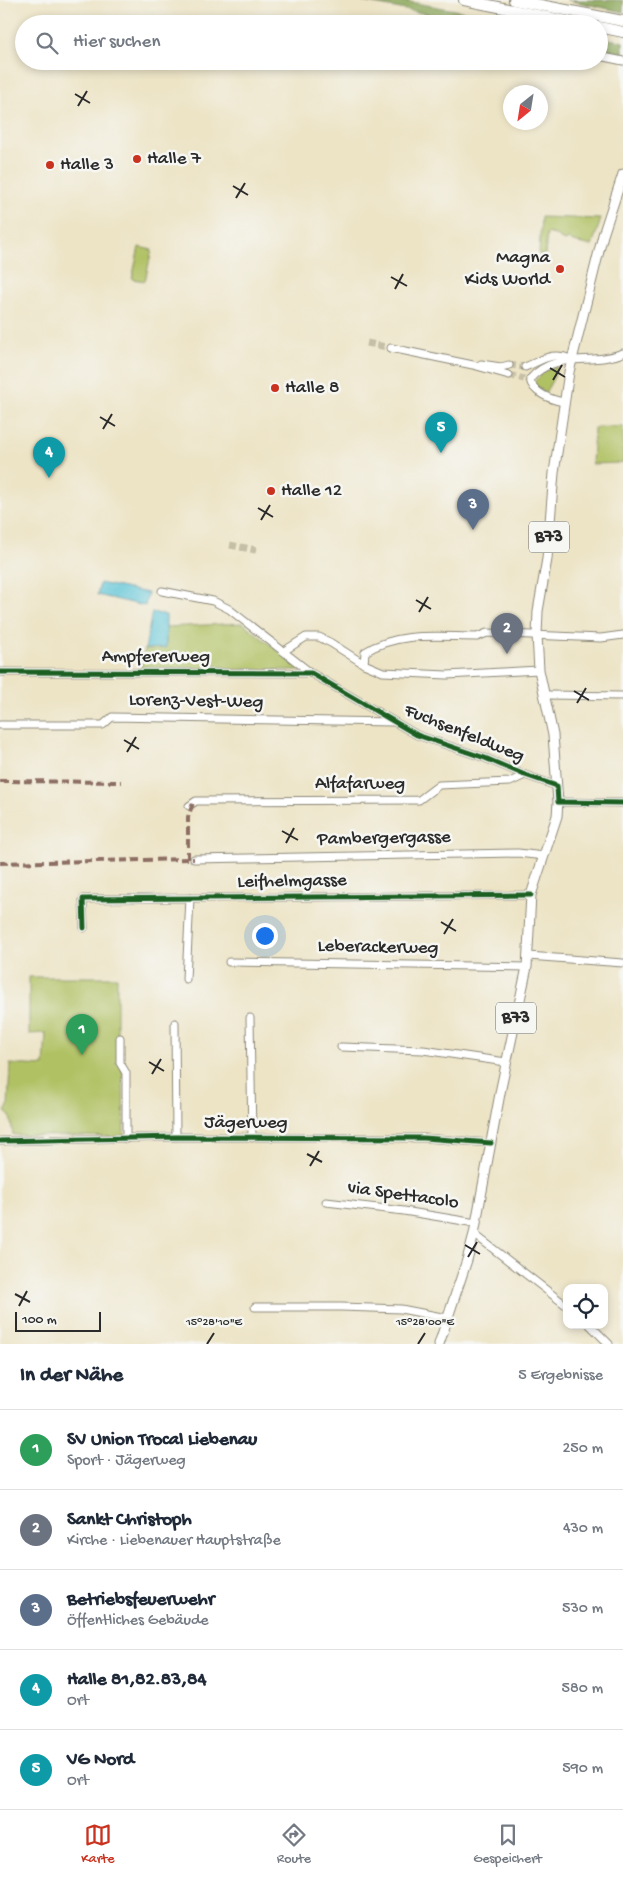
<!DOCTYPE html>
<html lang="de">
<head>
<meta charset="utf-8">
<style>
  body { margin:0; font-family:"Gochi Hand",sans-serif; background:#f2f2f3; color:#1f2937 }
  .controls { position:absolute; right:15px; bottom:15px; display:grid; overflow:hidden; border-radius:10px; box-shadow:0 2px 8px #0003 }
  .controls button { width:45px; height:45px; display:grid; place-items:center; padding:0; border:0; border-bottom:1px solid #e0e1e3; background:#fff; color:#1f2937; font:25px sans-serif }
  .compass { position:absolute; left:503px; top:85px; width:45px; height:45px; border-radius:50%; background:#fff; box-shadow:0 2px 8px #0003; rotate:210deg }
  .scale { position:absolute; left:15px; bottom:12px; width:86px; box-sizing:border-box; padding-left:5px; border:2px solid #2b2b2b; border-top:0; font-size:14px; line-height:18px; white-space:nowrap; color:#2b2b2b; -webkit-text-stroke:4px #f6f6f2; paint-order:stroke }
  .you { position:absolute; left:264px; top:935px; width:18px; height:18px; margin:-12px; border:4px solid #fff; border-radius:50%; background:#1a73e8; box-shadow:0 0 0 8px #1a73e833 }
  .badge { display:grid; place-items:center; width:32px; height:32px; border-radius:50%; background:#c8321e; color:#fff; font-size:16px; font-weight:700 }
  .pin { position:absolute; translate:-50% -41px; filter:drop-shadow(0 1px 2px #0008) }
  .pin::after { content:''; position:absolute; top:26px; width:18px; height:15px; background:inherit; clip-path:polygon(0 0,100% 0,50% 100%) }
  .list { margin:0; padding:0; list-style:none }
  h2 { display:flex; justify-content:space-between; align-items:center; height:65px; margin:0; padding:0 20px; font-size:21px }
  h2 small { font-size:16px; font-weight:400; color:#747a83 }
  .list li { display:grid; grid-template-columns:32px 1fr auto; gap:15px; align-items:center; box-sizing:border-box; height:80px; padding:0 20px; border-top:1px solid #e0e1e3 }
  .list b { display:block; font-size:19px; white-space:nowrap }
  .list p { margin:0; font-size:16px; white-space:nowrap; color:#747a83 }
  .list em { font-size:16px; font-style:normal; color:#747a83 }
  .icon { flex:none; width:28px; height:28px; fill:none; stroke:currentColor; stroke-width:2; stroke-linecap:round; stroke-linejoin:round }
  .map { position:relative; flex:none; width:623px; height:1344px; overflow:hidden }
  .search { position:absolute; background:#fff; box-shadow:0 2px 8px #0003; left:15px; right:15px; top:15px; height:55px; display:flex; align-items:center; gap:12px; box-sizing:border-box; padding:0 18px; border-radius:28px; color:#747a83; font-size:19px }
  .sheet { height:465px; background:#fff }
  nav { display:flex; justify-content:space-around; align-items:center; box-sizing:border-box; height:70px; border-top:1px solid #e0e1e3; background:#fff; font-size:14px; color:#747a83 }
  nav a { display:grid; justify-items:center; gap:2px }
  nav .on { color:#c8321e }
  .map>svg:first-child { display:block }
  .green { fill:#b0c164; stroke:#6e7648 }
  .forest { fill:#8ca75a; stroke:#5c6942 }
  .water { fill:#59c3d5; stroke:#427780 }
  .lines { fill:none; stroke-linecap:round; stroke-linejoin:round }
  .minor-tunnel { stroke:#c6bfa7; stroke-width:7; stroke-dasharray:7 3.5; stroke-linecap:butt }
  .minor-casing { stroke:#8c8878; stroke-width:9 }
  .major-casing { stroke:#8c8878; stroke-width:11 }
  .highway-casing { stroke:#8c8878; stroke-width:12 }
  .minor { stroke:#fff; stroke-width:7 }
  .major { stroke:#fff; stroke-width:9 }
  .highway { stroke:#fff; stroke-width:10 }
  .quiet { stroke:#8d6e63; stroke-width:4; stroke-dasharray:8 4; stroke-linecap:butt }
  .cycleway-casing { stroke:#f6f6f2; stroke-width:8 }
  .cycleway { stroke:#1b5e20; stroke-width:5 }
  .ticks { fill:none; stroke:#2b2b2b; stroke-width:2 }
  .poi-dot { fill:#c8321e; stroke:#f6f6f2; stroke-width:2 }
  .labels { text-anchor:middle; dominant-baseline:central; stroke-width:5; stroke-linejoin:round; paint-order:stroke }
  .shield { fill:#f6f6f2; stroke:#686867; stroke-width:1 }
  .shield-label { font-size:18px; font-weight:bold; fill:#2b2b2b }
  .poi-label { font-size:19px; fill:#2b2b2b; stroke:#f6f6f2; text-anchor:start }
  .street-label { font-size:19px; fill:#2b2b2b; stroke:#f6f6f2 }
  .ticks-label { font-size:12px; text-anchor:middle; fill:#2b2b2b; stroke:#f6f6f2; stroke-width:5; stroke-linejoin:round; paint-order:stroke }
</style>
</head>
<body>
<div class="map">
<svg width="623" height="1344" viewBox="0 0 623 1344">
  <rect width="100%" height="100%" fill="#f6f6f2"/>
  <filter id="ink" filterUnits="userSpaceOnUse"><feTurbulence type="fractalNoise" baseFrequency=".02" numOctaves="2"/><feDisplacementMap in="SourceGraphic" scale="10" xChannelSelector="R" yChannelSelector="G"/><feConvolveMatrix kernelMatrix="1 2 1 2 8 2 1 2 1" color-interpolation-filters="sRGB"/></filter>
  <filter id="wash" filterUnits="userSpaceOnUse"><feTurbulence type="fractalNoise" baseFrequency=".0096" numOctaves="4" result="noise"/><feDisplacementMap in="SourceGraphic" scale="20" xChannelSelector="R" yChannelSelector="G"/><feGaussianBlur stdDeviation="1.12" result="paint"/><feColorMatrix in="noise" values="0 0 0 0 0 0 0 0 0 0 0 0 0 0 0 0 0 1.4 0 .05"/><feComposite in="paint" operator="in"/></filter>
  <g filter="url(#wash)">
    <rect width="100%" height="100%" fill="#ede4c6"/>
    <g class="green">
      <path d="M541,217L601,219L592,246L573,242L569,239L565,241L560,239L559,236L547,233L545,255H539Z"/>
      <path d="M139,247L152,250L145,281L132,279Z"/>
      <path d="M557,367C555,377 550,384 545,393L534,384V382L546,370Z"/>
      <path d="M623,426V463L592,464L594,428Z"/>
      <path d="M243,623L302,670H140L145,649L166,648V627Z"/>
      <path d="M29,977H117V1034L123,1075L124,1137L13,1135L10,1116L5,1112L8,1106L10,1064L44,1066L46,1033L29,1034Z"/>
    </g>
    <g class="forest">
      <path d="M353,0H399L533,24H479Z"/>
      <path d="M568,0H620L623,1V12Z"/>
      <path d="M599,37L623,42V53L599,48Z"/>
    </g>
    <g class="water">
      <path d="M100,583L148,593L145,606L97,595Z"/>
      <path d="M152,612L166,615V648L145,649Z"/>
    </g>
  </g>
  <g filter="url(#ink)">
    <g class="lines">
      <g class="minor-tunnel">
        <path d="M367,343L391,348"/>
        <path d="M509,365L525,367"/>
        <path d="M509,375L524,379"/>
        <path d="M230,545L256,550"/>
      </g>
      <defs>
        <g id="minor">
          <path d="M599,56L623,61"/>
          <path d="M391,348L473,365L509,375"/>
          <path d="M481,364L501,367L509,365"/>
          <path d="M525,367C543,360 552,351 571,359"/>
          <path d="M530,379C555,350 592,366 623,353"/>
          <path d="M530,379C532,393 552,400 564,402"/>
          <path d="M162,591L213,601L229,609L311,673L417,735L485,758L525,775L557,786"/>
          <path d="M284,651L306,637H319L331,643L364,664L383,672L447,675L539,670"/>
          <path d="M364,664L365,652C399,631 439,637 477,637L487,633L601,638L623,635"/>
          <path d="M0,672L311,673"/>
          <path d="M546,695L623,696"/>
          <path d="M0,725H103L112,717L393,722"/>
          <path d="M558,802L623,803"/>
          <path d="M189,806L196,801L419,800L439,785L510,782L525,775"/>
          <path d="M194,859L518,853L544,856"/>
          <path d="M84,928L83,899L531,895"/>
          <path d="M528,956L623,963"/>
          <path d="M229,962L527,967"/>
          <path d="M186,979L190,898"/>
          <path d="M250,1018L252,1138"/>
          <path d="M175,1023L176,1137"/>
          <path d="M120,1038V1063L126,1073V1139"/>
          <path d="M341,1047L423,1050L506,1062"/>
          <path d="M0,1141L176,1137L424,1138L491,1143"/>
          <path d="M326,1202L404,1211L476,1223"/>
          <path d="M474,1234L567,1306"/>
          <path d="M255,1307H341L401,1309L447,1318"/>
          <path d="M590,1325L609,1344"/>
        </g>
        <path id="major" d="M439,1344L467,1260L474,1234L501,1088L527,967L531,895L557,816L558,802L553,735L539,670L537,635L538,611L547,559L554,473L569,372L603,235L623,174"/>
        <g id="highway">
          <path d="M464,0L582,24"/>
          <path d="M514,0L623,21"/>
          <path d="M599,27L623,32"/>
        </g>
      </defs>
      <use href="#minor" class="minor-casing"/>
      <use href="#major" class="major-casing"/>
      <use href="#highway" class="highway-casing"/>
      <use href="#minor" class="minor"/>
      <use href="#major" class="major"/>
      <use href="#highway" class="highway"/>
      <g class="quiet">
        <path d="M0,781L121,782"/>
        <path d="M188,859V817L193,803"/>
        <path d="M0,863L194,859"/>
      </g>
      <defs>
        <g id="cycleway">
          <path d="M0,672L311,673L417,735L485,758L525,775L557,786L558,802L623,803"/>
          <path d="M84,928L83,899L531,895"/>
          <path d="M0,1141L176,1137L424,1138L491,1143"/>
        </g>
      </defs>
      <use href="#cycleway" class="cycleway-casing"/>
      <use href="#cycleway" class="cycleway"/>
    </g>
  </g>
  <path class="ticks" d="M75,94L90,103M78,106L87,91M233,186L248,195M236,198L245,183M391,277L407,286M395,289L403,274M550,368L565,377M553,380L562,365M100,417L115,426M103,429L112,414M258,508L273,517M261,520L270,505M416,600L431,609M419,612L428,597M574,691L589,700M577,703L586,688M124,740L139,749M127,752L136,737M282,831L298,840M286,843L294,828M441,922L456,931M444,934L453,919M149,1062L164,1071M152,1074L161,1059M307,1154L322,1162M310,1166L319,1151M465,1245L480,1254M468,1257L477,1242M15,1294L30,1302M19,1306L27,1291M207,1344L214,1333M418,1344L425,1333"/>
  <g class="poi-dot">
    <circle cx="137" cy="159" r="5"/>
    <circle cx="50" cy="165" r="5"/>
    <circle cx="560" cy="269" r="5"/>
    <circle cx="275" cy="388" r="5"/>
    <circle cx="271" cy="491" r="5"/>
  </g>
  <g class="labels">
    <g class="shield">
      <rect x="529" y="521.5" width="40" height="31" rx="4"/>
      <rect x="496" y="1002.5" width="40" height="31" rx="4"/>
    </g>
    <g class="shield-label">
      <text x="549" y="537">B73</text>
      <text x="516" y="1018">B73</text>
    </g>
    <g class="poi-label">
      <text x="147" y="159">Halle 7</text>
      <text x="60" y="165">Halle 3</text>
      <text x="550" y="258" text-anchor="end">Magna<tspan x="550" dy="22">Kids World</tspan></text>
      <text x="285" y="388">Halle 8</text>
      <text x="281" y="491">Halle 12</text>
    </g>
    <g class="street-label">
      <text x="156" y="657">Ampfererweg</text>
      <text transform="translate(196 702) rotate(1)">Lorenz-Vest-Weg</text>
      <text transform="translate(464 734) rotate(22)">Fuchsenfeldweg</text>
      <text x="360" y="784">Alfafarweg</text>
      <text transform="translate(384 839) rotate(-1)">Pambergergasse</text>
      <text transform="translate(292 882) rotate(-1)">Leifhelmgasse</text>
      <text transform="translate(378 948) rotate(1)">Leberackerweg</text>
      <text x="246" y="1123">Jägerweg</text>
      <text transform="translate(403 1196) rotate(8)">via Spettacolo</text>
    </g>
  </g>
  <g class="ticks-label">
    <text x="214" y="1325">15°28'10"E</text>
    <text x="425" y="1325">15°28'00"E</text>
  </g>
</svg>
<div class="controls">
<button><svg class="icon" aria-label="locate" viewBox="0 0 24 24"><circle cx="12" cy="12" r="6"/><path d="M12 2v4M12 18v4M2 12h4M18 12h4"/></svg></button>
</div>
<svg class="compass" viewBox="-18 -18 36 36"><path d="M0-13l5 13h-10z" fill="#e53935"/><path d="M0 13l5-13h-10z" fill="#747a83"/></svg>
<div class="scale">100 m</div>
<div class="you"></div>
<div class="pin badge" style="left:82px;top:1055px;background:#2e9e5b">1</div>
<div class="pin badge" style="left:507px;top:654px;background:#6b7280">2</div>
<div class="pin badge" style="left:473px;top:530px;background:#5c6f8a">3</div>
<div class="pin badge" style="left:49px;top:478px;background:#0f9aa8">4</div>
<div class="pin badge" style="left:441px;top:453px;background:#0f9aa8">5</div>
<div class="search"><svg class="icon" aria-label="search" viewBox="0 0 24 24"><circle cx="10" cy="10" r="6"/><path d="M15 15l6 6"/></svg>Hier suchen</div>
</div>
<section class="sheet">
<h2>In der Nähe<small>5 Ergebnisse</small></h2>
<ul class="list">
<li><span class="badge" style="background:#2e9e5b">1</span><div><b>SV Union Trocal Liebenau</b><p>Sport · Jägerweg</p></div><em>250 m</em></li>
<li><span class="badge" style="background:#6b7280">2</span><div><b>Sankt Christoph</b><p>Kirche · Liebenauer Hauptstraße</p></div><em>430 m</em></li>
<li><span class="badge" style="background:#5c6f8a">3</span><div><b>Betriebsfeuerwehr</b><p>Öffentliches Gebäude</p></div><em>530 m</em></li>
<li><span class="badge" style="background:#0f9aa8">4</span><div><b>Halle 81,82.83,84</b><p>Ort</p></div><em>580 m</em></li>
<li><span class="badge" style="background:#0f9aa8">5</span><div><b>VG Nord</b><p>Ort</p></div><em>590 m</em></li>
</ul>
</section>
<nav>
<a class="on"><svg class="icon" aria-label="map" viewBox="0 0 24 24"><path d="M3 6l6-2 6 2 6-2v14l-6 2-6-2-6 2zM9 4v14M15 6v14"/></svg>Karte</a>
<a><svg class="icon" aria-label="directions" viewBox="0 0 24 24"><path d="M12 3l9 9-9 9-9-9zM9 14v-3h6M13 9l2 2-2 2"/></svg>Route</a>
<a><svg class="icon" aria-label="saved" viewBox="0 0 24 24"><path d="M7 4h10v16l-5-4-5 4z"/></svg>Gespeichert</a>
</nav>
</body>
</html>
